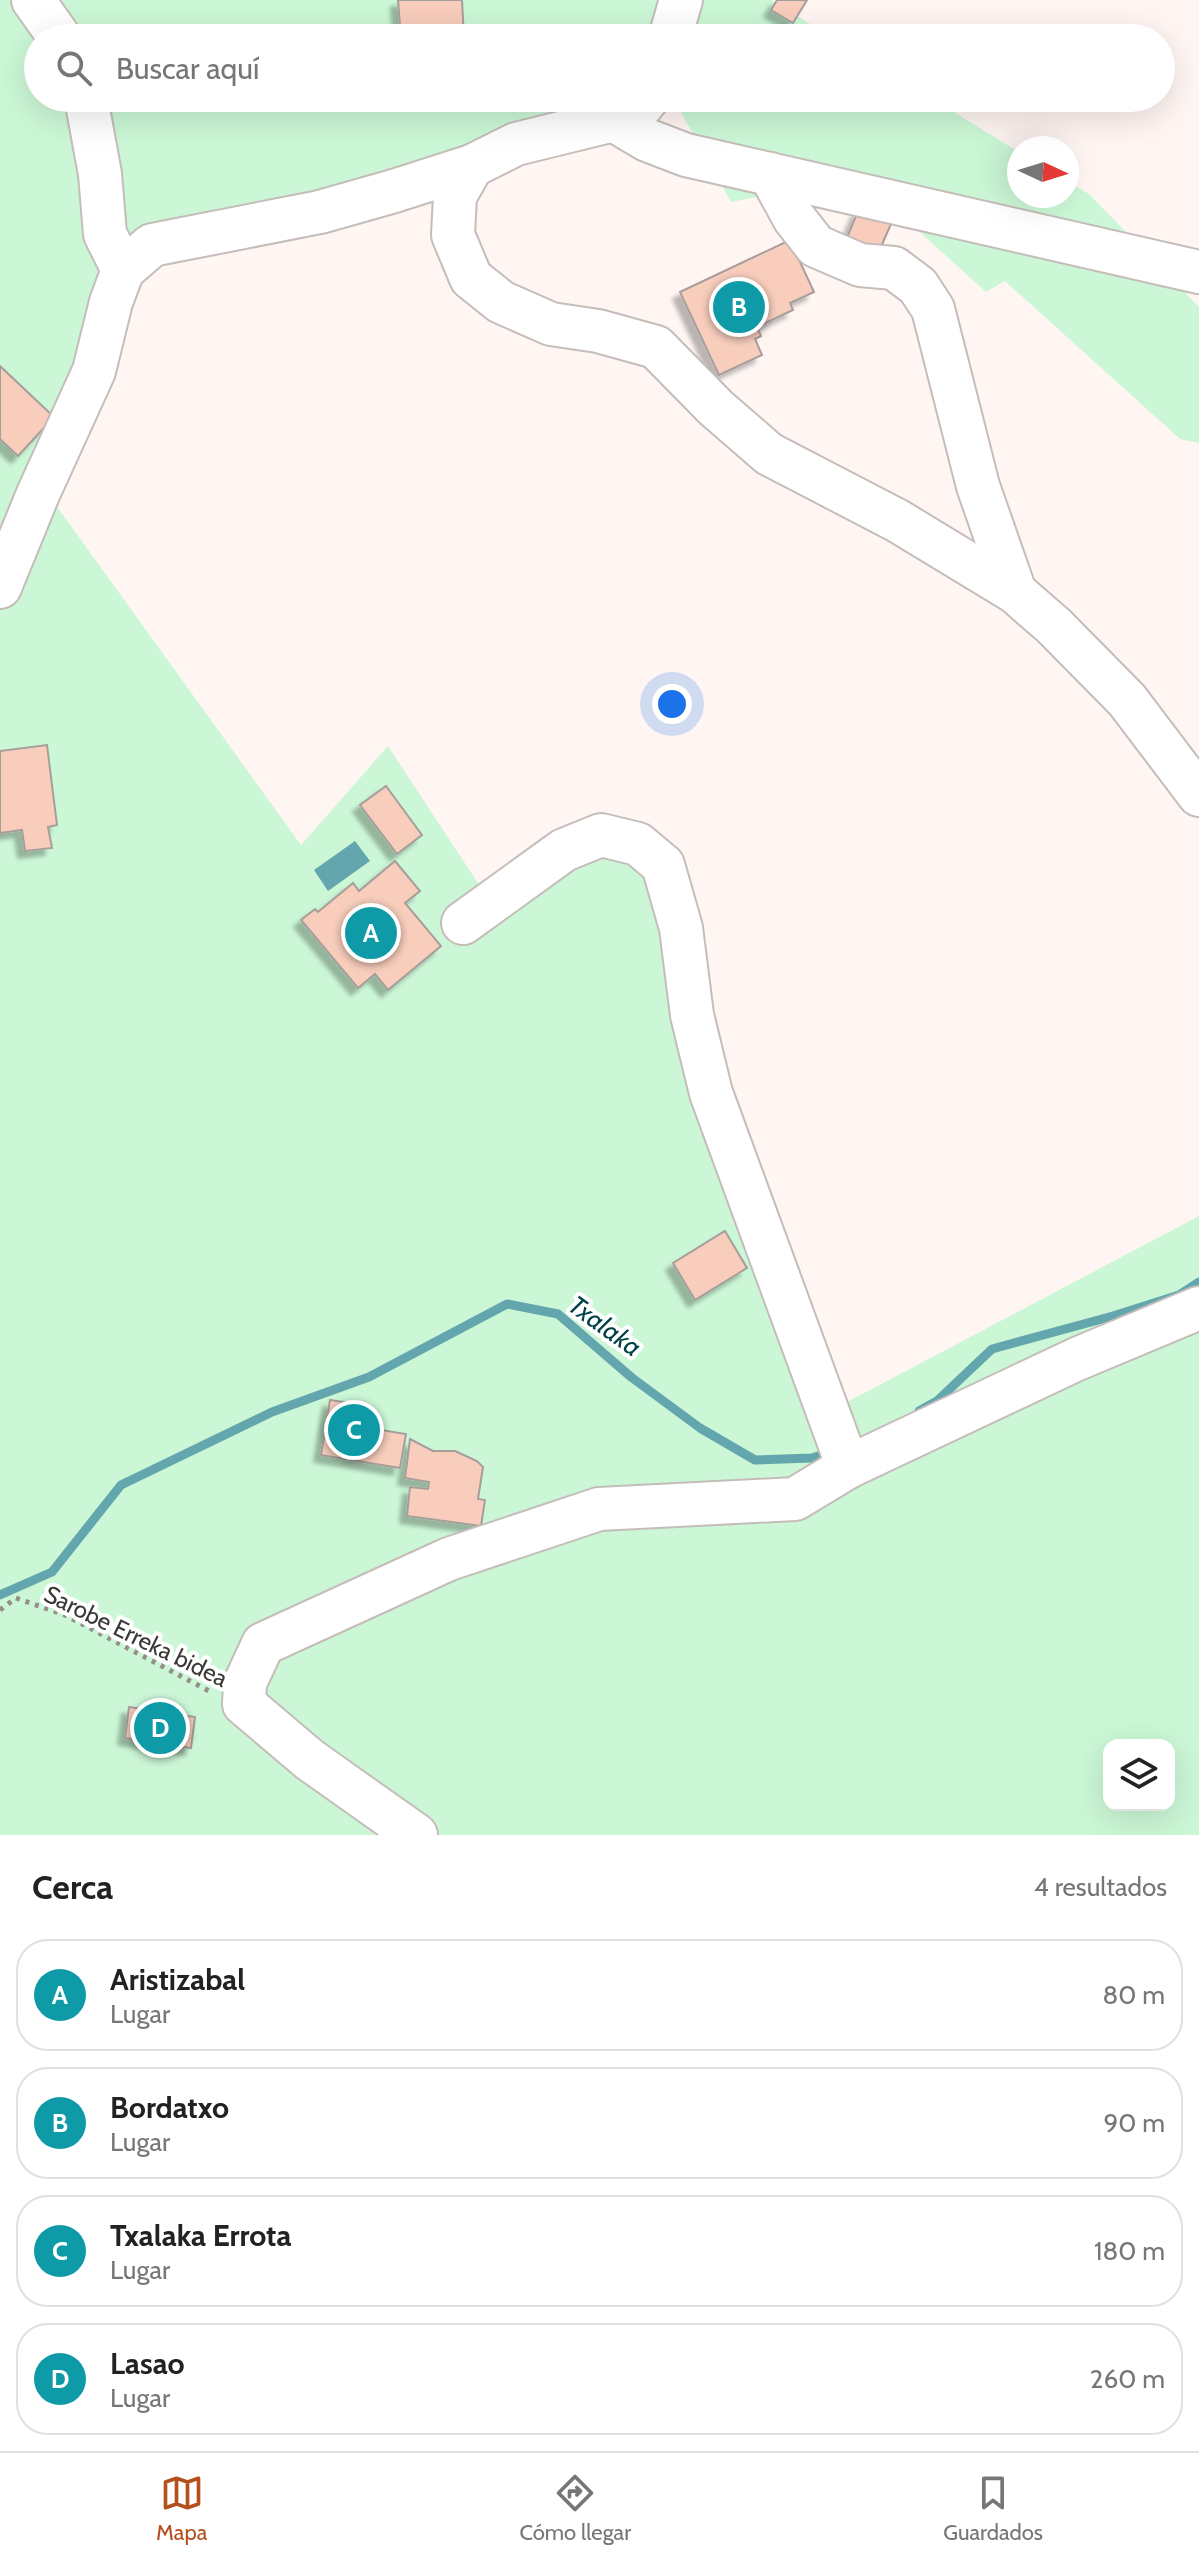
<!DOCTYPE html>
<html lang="es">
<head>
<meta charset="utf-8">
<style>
  body { margin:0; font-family:Cabin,sans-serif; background:#f6f6f6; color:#222 }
  .controls { position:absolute; right:24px; bottom:24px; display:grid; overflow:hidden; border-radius:16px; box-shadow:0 8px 32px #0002 }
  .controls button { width:72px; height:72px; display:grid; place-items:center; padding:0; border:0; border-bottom:2px solid #e0e0e0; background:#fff; color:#222; font:40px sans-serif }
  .compass { position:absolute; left:1007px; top:136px; width:72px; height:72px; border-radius:50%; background:#fff; box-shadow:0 8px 32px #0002; rotate:94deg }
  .you { position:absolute; left:672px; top:704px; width:28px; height:28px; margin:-20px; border:6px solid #fff; border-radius:50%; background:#1a73e8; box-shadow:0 0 0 12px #1a73e833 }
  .badge { display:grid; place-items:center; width:52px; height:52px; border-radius:50%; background:#b44f1e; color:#fff; font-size:26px; font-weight:700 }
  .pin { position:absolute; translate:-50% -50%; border:4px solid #fff; box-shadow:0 2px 8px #0006 }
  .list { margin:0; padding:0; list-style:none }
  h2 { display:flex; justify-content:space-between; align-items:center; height:104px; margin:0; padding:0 32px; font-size:34px }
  h2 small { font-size:26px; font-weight:400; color:#767676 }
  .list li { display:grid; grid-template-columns:52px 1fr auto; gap:24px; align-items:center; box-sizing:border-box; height:112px; margin:0 16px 16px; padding:0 16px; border:2px solid #e0e0e0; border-radius:32px }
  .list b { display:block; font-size:30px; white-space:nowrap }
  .list p { margin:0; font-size:26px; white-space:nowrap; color:#767676 }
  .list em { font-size:26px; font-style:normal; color:#767676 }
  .icon { flex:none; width:44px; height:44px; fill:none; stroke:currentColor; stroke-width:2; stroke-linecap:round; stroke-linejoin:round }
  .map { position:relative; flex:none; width:1199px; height:1835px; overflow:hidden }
  .search { position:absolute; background:#fff; box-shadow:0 8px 32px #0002; left:24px; right:24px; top:24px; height:88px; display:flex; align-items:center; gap:20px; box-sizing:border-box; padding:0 28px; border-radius:44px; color:#767676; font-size:30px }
  .sheet { height:616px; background:#fff }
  nav { display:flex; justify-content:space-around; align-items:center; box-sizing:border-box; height:112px; border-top:2px solid #e0e0e0; background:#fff; font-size:22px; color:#767676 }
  nav a { display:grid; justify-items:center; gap:4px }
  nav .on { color:#b44f1e }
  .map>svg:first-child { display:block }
  .green { fill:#cbf7d6; fill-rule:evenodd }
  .water { fill:#64a6ad }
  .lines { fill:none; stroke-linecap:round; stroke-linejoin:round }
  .stream { stroke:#64a6ad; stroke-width:9 }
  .building { fill:#f8cdbc; stroke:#a69e9b; stroke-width:2; filter:url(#shadow) }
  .minor-casing { stroke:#c5bdb9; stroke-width:46 }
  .path { stroke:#948f8c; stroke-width:5; stroke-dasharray:4 6; stroke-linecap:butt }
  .minor { stroke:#fff; stroke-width:42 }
  .labels { text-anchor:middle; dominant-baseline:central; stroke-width:8; stroke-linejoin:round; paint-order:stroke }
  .street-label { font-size:24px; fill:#3b3836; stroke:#fff }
  .water-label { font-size:26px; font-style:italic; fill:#004147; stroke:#fff }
</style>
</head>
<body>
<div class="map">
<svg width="1199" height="1835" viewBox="0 0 1199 1835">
  <defs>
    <filter id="shadow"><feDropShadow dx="-7" dy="7" stdDeviation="2" flood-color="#0004"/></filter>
  </defs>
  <rect width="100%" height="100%" fill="#fff6f3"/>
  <path class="green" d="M0,0H771L833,38H38V98H931L1019,152V196H1067V181L1089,194L1199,307V443L1180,439L1005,281L986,292L859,177L731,202L677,105L153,253L45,490L301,845L388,746L497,912L591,847L621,852L649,873L834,1409L1199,1216V1835H0ZM1109,1745H1169V1805H1109Z"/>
  <path class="water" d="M355,841L370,861L328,891L314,870Z"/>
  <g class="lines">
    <g class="stream">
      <path d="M919,1411L937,1401L992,1349L1113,1316L1179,1295L1199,1282"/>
      <path d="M0,1595L52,1572L121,1485L272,1412L369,1377L507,1304L558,1314L631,1377L700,1428L755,1460L812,1458L830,1452"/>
    </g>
  </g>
  <g class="building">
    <path d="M398,0H462L464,38H401Z"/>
    <path d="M777,0H807L793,23L771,10Z"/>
    <path d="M859,209L891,224L877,256L845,242Z"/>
    <path d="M790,240L814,292L790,303L793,310L757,327L761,336L755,339L762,355L719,375L680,292Z"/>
    <path d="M0,366L54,417L18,456L0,439Z"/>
    <path d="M47,745L57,825L48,827L52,848L25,851L22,830L0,833V751Z"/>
    <path d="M386,786L422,835L397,854L360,805Z"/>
    <path d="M395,861L420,891L405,903L441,946L388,990L375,974L358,988L301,920L315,909L318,912L353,883L359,891Z"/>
    <path d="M725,1231L747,1268L695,1300L673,1263Z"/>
    <path d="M330,1400L365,1405L362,1427L406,1434L400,1468L321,1455Z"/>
    <path d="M410,1439L433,1451H455L477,1461L483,1467L478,1499L485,1500L481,1526L407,1516L410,1487L428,1489L429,1482L405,1478Z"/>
    <path d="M129,1707L195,1717L191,1748L125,1738Z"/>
  </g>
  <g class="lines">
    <defs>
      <g id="minor">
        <path d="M33,0L60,38"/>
        <path d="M670,38L681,0"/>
        <path d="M86,98L100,174L105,234L123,270"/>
        <path d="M615,121L647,140L686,155L1199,272"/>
        <path d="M472,166L455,196L453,235L471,278L501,302L551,324L598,331L656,347L716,408L769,454L898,521L1015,592L1054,626L1127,700L1199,795"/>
        <path d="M770,174L794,218L816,246L860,265L894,268L918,286L933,309L978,486L1015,592"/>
        <path d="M0,587L38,494L94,371L111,302L123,270L152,245L320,212L394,191L472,166L516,144L634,115L648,98"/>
        <path d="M848,1467L1077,1359L1199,1308"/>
        <path d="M416,1835L310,1760L244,1704L245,1683L263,1644L449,1559L599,1509L795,1499L848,1467L711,1093L692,1015L681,928L663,865L638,844L601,835L564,850L463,923"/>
      </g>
    </defs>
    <use href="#minor" class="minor-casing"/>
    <path class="path" d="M0,1610L16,1598L65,1615L209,1691"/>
    <use href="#minor" class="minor"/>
  </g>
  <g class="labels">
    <g class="street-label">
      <text transform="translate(136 1636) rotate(26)">Sarobe Erreka bidea</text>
    </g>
    <g class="water-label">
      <text transform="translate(605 1326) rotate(36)">Txalaka</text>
    </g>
  </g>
</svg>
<div class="controls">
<button><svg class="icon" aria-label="layers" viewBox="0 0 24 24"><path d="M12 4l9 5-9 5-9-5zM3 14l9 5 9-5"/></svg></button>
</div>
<svg class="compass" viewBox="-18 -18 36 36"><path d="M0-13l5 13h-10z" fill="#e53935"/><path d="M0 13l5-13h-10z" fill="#767676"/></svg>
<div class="you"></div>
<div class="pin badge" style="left:371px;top:933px;background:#0f9aa8">A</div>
<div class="pin badge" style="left:739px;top:307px;background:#0f9aa8">B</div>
<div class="pin badge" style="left:354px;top:1430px;background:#0f9aa8">C</div>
<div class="pin badge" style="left:160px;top:1728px;background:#0f9aa8">D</div>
<div class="search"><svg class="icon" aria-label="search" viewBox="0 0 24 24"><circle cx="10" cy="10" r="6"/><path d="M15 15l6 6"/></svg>Buscar aquí</div>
</div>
<section class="sheet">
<h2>Cerca<small>4 resultados</small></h2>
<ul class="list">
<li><span class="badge" style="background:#0f9aa8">A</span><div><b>Aristizabal</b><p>Lugar</p></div><em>80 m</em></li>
<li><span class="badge" style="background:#0f9aa8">B</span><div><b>Bordatxo</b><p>Lugar</p></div><em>90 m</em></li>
<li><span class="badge" style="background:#0f9aa8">C</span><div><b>Txalaka Errota</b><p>Lugar</p></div><em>180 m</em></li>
<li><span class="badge" style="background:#0f9aa8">D</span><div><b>Lasao</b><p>Lugar</p></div><em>260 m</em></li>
</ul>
</section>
<nav>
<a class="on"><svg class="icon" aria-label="map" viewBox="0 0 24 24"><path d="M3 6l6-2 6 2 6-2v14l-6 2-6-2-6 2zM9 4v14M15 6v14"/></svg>Mapa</a>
<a><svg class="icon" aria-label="directions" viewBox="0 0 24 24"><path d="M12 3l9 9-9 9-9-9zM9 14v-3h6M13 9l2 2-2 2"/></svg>Cómo llegar</a>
<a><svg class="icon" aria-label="saved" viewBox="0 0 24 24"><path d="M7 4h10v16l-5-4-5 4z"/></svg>Guardados</a>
</nav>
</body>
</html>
